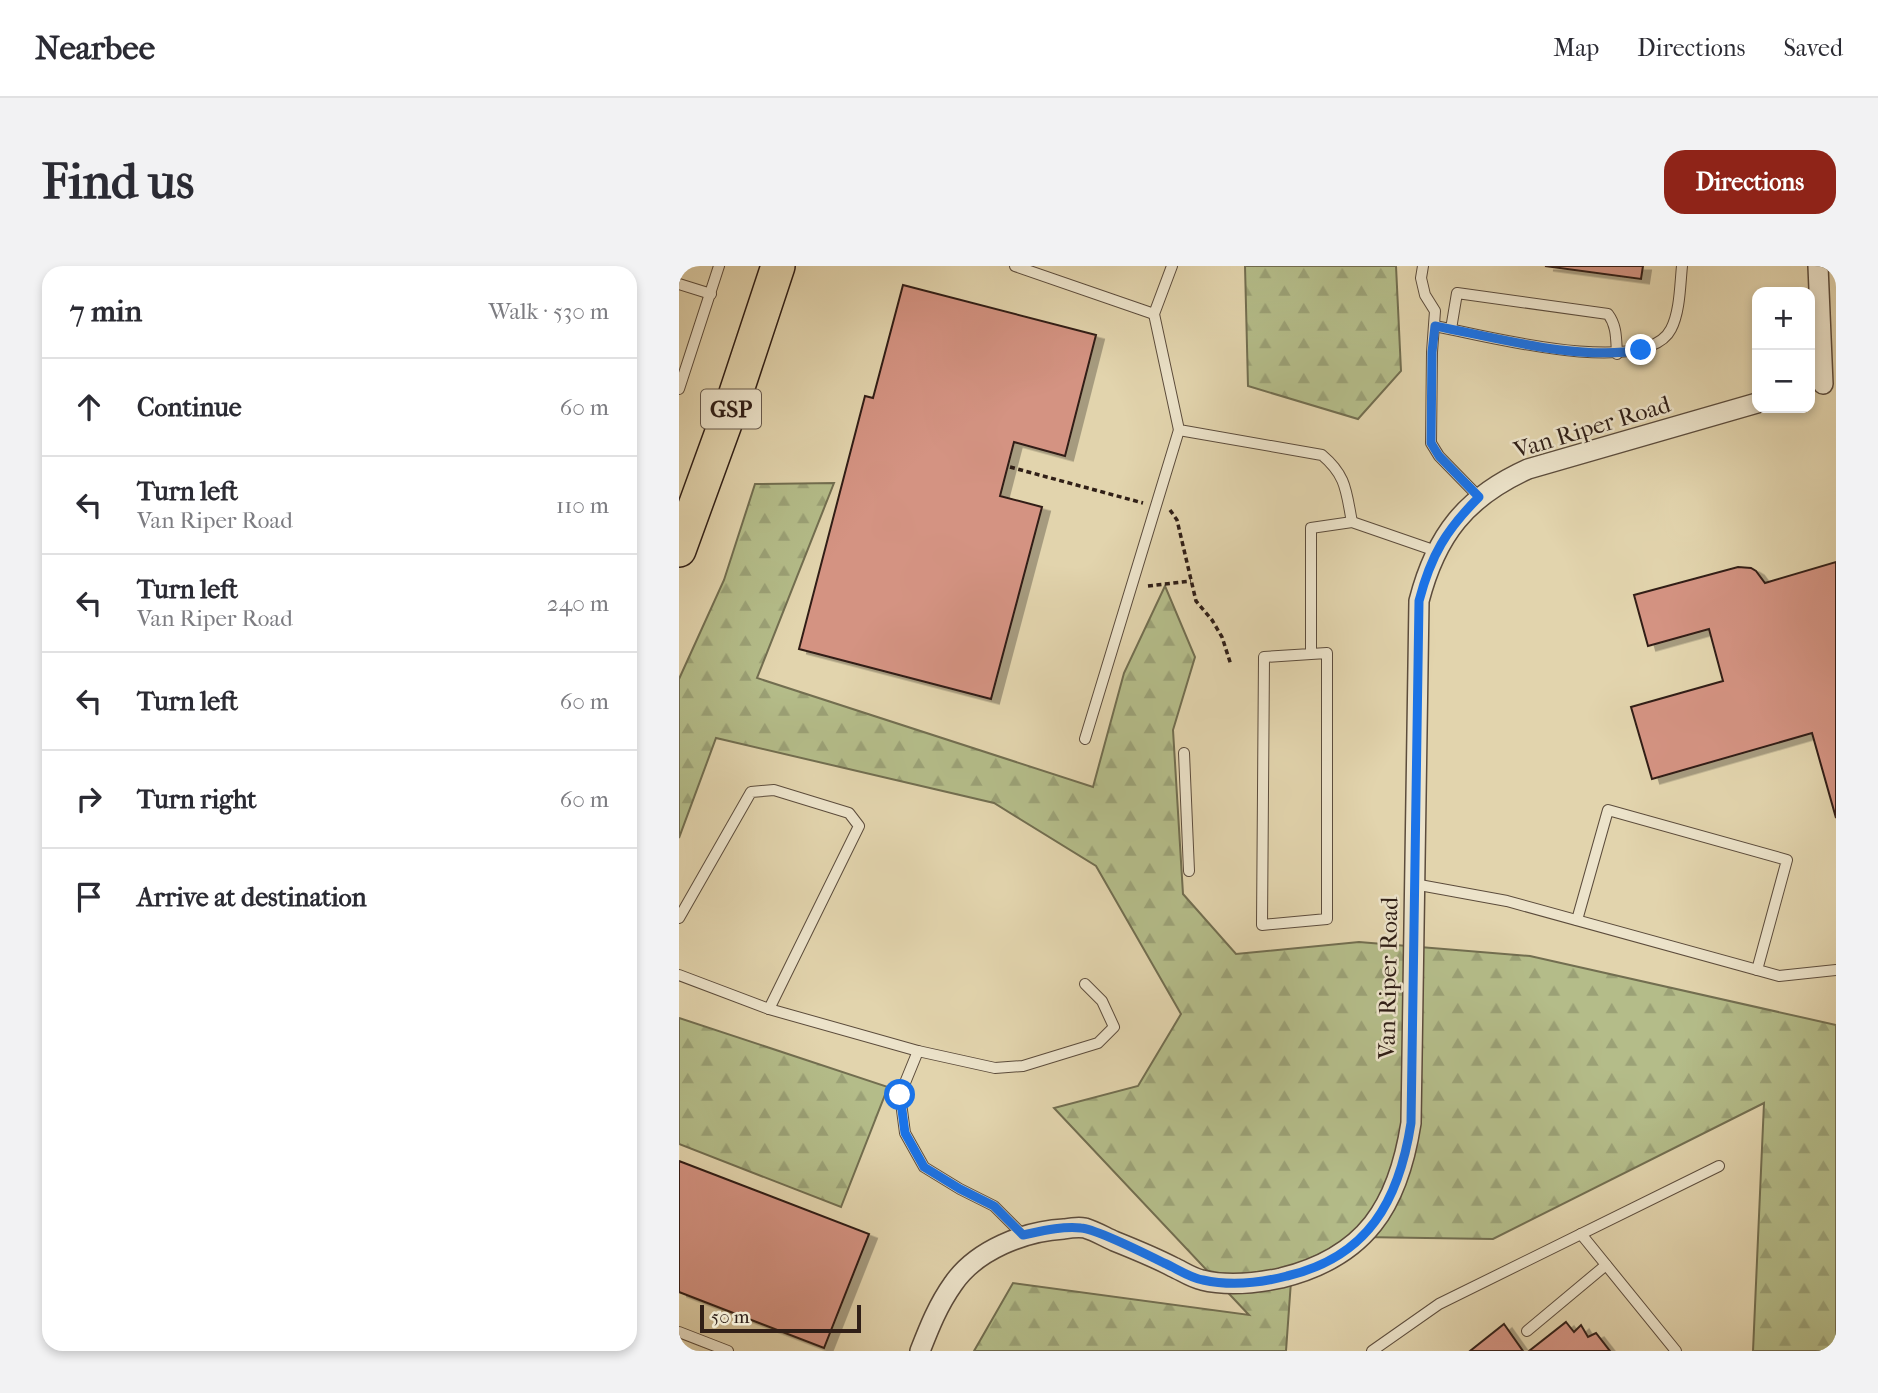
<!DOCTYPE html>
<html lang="en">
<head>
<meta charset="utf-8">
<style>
  body { margin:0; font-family:"IM FELL French Canon",serif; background:#f2f2f3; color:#2b2b33 }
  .controls { position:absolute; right:21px; top:21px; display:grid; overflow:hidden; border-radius:14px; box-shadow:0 4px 10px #0003 }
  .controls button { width:63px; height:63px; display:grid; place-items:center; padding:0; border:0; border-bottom:2px solid #e1e1e2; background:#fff; color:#2b2b33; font:35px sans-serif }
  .scale { position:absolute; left:21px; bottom:18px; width:161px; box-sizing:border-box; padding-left:7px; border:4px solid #301f17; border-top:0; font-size:19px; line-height:24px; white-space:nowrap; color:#301f17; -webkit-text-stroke:5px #ece3ca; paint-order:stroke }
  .stop { position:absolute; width:21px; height:21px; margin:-16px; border:5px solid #1a73e8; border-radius:50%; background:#fff }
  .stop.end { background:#1a73e8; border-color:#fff; box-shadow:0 2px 7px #0008 }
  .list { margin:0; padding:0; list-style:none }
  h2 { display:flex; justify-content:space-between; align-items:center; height:91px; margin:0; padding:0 28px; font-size:30px }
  h2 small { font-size:23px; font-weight:400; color:#7c7c81 }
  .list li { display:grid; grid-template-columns:46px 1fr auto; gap:21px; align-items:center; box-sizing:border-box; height:98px; padding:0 28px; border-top:2px solid #e1e1e2 }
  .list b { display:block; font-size:26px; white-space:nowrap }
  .list p { margin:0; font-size:23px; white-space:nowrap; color:#7c7c81 }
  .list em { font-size:23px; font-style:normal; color:#7c7c81 }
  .icon { flex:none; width:38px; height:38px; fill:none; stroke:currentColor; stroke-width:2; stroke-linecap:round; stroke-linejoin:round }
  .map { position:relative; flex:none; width:1157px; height:1085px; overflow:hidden; border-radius:21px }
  header { display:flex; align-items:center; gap:42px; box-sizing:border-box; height:98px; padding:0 35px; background:#fff; border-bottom:2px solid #e1e1e2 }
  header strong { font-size:33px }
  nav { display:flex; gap:38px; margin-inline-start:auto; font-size:24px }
  .intro { display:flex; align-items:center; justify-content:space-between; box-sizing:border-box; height:168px; padding:0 42px }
  h1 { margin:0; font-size:49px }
  .button { padding:18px 32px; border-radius:21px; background:#8f2418; color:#fff; font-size:24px; font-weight:700 }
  main { display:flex; gap:42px; padding:0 42px }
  aside { flex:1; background:#fff; border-radius:21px; box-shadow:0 4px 10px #0003 }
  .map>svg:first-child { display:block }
  .forest { fill:url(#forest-firs); stroke:#726e50; stroke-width:2 }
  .building { fill:#d49382; stroke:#301f17; stroke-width:2; filter:url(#shadow) }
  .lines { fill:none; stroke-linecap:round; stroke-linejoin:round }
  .service-casing { stroke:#5c4c3c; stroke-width:12 }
  .minor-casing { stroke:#5c4c3c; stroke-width:22 }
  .motorway-casing { stroke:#301f17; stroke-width:36 }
  .path { stroke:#301f17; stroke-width:3.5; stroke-dasharray:5 3.5; stroke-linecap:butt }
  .service { stroke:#ece3ca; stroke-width:10 }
  .minor { stroke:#ece3ca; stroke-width:19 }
  .motorway { stroke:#e2d4ad; stroke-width:33 }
  .route { stroke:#1a73e8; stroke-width:9 }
  .labels { text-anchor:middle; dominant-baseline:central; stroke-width:5; stroke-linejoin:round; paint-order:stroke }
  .shield { fill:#ece3ca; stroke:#685a4d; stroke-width:2 }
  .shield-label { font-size:23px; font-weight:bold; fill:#301f17 }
  .street-label { font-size:24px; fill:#301f17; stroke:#ece3ca }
</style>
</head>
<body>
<header>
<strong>Nearbee</strong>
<nav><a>Map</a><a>Directions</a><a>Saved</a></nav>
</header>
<div class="intro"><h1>Find us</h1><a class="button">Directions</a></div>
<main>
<aside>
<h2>7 min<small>Walk · 530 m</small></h2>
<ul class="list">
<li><svg class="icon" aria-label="ahead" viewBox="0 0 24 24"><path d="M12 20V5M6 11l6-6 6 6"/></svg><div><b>Continue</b></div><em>60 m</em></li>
<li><svg class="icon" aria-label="left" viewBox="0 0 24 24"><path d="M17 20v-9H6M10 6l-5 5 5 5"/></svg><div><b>Turn left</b><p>Van Riper Road</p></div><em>110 m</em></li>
<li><svg class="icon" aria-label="left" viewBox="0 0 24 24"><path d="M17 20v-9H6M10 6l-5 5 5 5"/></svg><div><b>Turn left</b><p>Van Riper Road</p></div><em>240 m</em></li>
<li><svg class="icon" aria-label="left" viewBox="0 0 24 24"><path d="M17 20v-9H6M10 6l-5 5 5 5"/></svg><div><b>Turn left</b></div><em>60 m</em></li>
<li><svg class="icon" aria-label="right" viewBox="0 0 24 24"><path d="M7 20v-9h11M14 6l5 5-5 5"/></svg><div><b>Turn right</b></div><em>60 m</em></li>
<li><svg class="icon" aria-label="arrive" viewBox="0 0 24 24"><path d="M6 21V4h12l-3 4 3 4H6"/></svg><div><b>Arrive at destination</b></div></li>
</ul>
</aside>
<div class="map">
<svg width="1157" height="1085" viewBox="0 0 1157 1085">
  <defs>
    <pattern id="forest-firs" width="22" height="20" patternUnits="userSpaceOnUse" patternTransform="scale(1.75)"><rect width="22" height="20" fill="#b4bc89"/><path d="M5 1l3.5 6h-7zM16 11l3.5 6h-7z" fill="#9ba176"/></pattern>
    <filter id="shadow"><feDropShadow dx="8" dy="4.5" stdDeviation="0" flood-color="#0004"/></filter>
  </defs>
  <rect width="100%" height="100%" fill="#e2d4ad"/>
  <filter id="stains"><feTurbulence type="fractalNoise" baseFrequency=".00286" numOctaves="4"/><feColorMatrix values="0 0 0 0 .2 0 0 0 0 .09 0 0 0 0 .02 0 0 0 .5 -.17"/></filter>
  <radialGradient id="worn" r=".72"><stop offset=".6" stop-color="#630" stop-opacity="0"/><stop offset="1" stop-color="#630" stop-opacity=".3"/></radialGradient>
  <g class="forest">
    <path d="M566,0H717L722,105L679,153L569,120Z"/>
    <path d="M155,217L78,412L414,521L445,407L486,320L516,391L494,464L504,628L557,688L680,676L851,690L1157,759V1085H1074L1085,837L814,973L681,971L612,1015L607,1085H295L334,1017L570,1049L375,842L459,820L502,748L417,600L315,537L37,472L0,572V413L45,314L76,218Z"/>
    <path d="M0,752L209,821L162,941L0,878Z"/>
  </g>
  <g class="building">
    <path d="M866,0H964L962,13Z"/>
    <path d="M224,19L417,69L386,190L335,176L321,230L363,241L312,433L120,383L186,130L194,132Z"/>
    <path d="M1157,296V552L1133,467L973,513L952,441L1044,415L1030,363L969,380L955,329L1059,301L1072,302L1077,305L1086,317Z"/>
    <path d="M0,895L190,968L145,1082L0,1026Z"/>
    <path d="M887,1056L895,1066L902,1059L909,1071L917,1067L931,1085H850Z"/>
    <path d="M825,1058L844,1085H791Z"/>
  </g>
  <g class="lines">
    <defs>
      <g id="service">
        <path d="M336,0L475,48"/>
        <path d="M493,0L475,48L500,164L643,189C668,210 667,226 673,256"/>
        <path d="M744,0L742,12L746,29L756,45L753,86L752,177L760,190L800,231"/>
        <path d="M0,18L32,28"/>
        <path d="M756,60C802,69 967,113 992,63C1001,46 1001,19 1003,0"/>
        <path d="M772,63L778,27L929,48C938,60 937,73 938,88"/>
        <path d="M0,123L40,0"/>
        <path d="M632,388L585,391L583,659L648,653V387L632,388V262L673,256L757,285"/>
        <path d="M406,473L500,164"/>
        <path d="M505,487L510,605"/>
        <path d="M735,618L828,635L1100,710L1157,704"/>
        <path d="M0,652L72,526L95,524L170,547L180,560L90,743"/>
        <path d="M898,654L929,544L1108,594L1078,704"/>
        <path d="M0,709L90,743L239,785L221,829L226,867L245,901L281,923L315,940L344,969"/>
        <path d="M239,785L316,802L344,800L419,777L435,761L423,735L406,718"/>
        <path d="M902,968L997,1085"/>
        <path d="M848,1065L927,999"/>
        <path d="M0,1066L49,1085"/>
        <path d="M693,1085L760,1038L1040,900"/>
      </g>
      <g id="minor">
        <path d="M1139,0L1144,118"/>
        <path d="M241,1085C250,1062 259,1039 274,1018C297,984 346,965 385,963C391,962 400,961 406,962C416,965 426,971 435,975C455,983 475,991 494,1001C503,1005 513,1012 523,1014C547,1020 578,1017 602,1012C687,991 719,940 732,857L740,335C757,269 787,231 849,203L1078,137"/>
      </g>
      <path id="motorway" d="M0,284L55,133L99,0"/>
    </defs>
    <use href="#service" class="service-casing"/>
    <use href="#minor" class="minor-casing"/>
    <use href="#motorway" class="motorway-casing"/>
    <g class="path">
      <path d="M331,201L464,237"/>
      <path d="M491,244L498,254L517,335L533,354L543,371L552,399"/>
      <path d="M469,320L512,315"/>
    </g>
    <use href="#service" class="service"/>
    <use href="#minor" class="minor"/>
    <use href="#motorway" class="motorway"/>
  </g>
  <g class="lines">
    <path class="route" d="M221,829L226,867L245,901L281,923L315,940L344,969C363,965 383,960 402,962C417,963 469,989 485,997C497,1002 511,1012 524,1014C551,1020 581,1017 608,1010C689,991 720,935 732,857L740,335C752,289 767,264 800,231L760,190L752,177L753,86L756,60C819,72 899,95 962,84"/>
  </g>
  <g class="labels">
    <rect class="shield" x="22" y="123.5" width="60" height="39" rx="5"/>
    <g class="shield-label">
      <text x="52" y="143">GSP</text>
    </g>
    <g class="street-label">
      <text transform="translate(913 161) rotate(-17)">Van Riper Road</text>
      <text transform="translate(709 712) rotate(-89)">Van Riper Road</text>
    </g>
  </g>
  <rect width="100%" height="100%" filter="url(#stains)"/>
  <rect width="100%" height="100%" fill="url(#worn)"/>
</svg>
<div class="controls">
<button>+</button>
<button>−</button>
</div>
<div class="scale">50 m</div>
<div class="stop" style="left:221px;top:829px"></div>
<div class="stop end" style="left:962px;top:84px"></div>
</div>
</main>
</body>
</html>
